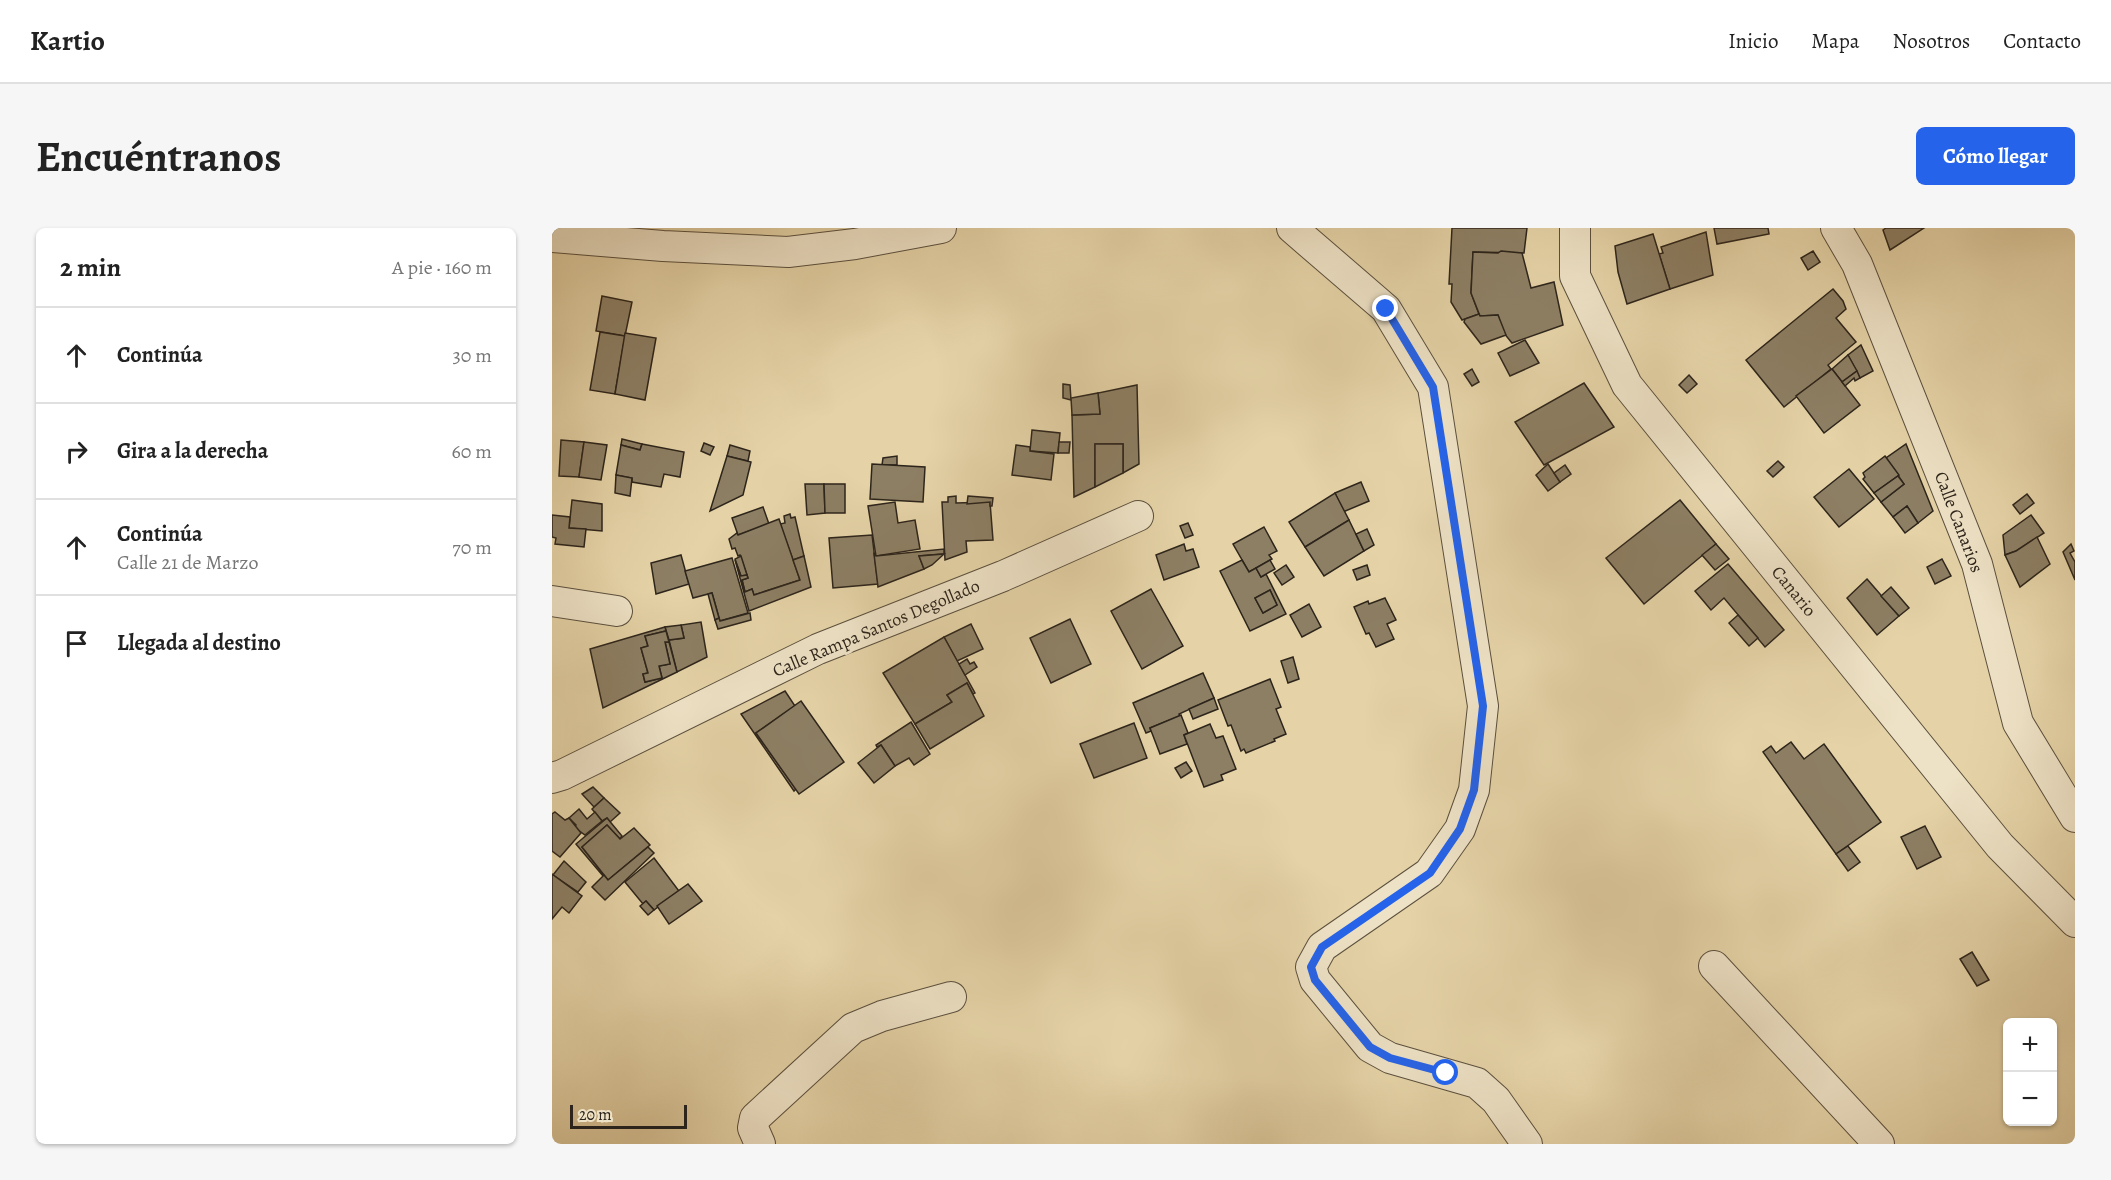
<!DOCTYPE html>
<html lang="es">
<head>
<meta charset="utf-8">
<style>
  body { margin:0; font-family:Alegreya,serif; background:#f6f6f6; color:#222 }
  .controls { position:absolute; right:18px; bottom:18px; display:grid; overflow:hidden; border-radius:9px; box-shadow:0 2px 4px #0004 }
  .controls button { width:54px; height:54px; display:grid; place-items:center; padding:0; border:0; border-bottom:2px solid #e0e0e0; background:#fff; color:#222; font:30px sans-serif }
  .scale { position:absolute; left:18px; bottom:15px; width:117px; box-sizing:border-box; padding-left:6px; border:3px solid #2d251b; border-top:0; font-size:16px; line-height:21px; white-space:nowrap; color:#2d251b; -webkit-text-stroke:4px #eee2c6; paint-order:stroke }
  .stop { position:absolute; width:18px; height:18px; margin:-14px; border:4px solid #2563eb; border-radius:50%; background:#fff }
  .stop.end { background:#2563eb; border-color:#fff; box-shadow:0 2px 6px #0008 }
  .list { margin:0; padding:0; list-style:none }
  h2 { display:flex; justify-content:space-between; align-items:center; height:78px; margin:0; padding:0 24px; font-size:26px }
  h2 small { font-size:20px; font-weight:400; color:#767676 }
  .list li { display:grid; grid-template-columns:39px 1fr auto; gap:18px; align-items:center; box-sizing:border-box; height:96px; padding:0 24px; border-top:2px solid #e0e0e0 }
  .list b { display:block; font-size:22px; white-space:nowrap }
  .list p { margin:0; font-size:20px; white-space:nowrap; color:#767676 }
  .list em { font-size:20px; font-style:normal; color:#767676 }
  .icon { flex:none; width:33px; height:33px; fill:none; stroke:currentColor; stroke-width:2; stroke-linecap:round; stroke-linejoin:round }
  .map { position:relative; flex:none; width:1523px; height:916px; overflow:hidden; border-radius:9px }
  header { display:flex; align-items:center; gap:36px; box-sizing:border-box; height:84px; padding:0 30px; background:#fff; border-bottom:2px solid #e0e0e0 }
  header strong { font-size:28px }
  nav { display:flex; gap:33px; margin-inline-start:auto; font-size:21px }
  .intro { display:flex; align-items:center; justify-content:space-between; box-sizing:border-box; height:144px; padding:0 36px }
  h1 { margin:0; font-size:42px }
  .button { padding:15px 27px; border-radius:9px; background:#2563eb; color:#fff; font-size:21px; font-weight:700 }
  main { display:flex; gap:36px; padding:0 36px }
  aside { flex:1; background:#fff; border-radius:9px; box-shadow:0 2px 4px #0004 }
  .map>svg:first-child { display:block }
  .building { fill:#8d7f64; stroke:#2d251b; stroke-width:1.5; fill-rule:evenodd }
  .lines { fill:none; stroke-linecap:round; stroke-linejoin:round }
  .minor-casing { stroke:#5b503e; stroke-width:32 }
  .minor { stroke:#eee2c6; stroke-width:30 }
  .route { stroke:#2563eb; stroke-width:8 }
  .labels { text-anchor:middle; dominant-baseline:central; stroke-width:6; stroke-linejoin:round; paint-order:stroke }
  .street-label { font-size:18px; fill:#2d251b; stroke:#eee2c6 }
</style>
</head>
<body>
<header>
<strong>Kartio</strong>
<nav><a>Inicio</a><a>Mapa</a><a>Nosotros</a><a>Contacto</a></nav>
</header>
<div class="intro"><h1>Encuéntranos</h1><a class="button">Cómo llegar</a></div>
<main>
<aside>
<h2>2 min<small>A pie · 160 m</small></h2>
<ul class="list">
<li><svg class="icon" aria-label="ahead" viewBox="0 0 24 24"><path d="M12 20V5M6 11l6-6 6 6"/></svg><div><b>Continúa</b></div><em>30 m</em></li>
<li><svg class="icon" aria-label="right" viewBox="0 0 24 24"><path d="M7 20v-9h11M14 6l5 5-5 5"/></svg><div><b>Gira a la derecha</b></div><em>60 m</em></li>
<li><svg class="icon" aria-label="ahead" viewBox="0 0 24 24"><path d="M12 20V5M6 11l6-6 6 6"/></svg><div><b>Continúa</b><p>Calle 21 de Marzo</p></div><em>70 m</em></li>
<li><svg class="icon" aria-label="arrive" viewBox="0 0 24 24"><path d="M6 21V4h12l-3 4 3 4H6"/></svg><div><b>Llegada al destino</b></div></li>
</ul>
</aside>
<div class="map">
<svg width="1523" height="916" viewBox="0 0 1523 916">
  <rect width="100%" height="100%" fill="#e5d3a7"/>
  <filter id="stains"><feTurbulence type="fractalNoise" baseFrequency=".00333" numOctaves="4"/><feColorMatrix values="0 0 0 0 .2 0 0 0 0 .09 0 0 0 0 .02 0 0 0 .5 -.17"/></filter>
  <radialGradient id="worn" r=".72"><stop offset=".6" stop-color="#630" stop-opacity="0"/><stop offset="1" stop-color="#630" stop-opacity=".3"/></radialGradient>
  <g class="building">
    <path d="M900,0H975L972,25L921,24L919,65L927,86L910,92L899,74L900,56H897Z"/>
    <path d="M1162,0H1216L1217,6L1165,16Z"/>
    <path d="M1334,0H1372L1338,22L1331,2Z"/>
    <path d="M1154,4L1161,47L1118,61L1107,26L1111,25L1109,19Z"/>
    <path d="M1101,6L1118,61L1075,76L1066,44L1063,18Z"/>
    <path d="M949,23L970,25L979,60L1002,54L1011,97L960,115L951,104L946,87L928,88L919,65L921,24L946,25Z"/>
    <path d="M1261,23L1268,34L1256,42L1249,30Z"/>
    <path d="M1281,61L1291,73L1294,81L1284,90L1304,114L1276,137L1279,141L1232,179L1194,132Z"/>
    <path d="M50,68L80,74L73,108L44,103Z"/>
    <path d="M927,86L928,88L946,87L954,107L929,116L912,94L913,91Z"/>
    <path d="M48,104L73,108L63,166L38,162Z"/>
    <path d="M73,105L104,110L93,172L63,166Z"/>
    <path d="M973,112L987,135L958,148L946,125Z"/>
    <path d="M1309,117L1321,143L1308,150L1296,127Z"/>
    <path d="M1296,127L1305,143L1290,154L1280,141Z"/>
    <path d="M920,141L927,154L920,158L912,146Z"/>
    <path d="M1280,141L1308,177L1272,205L1244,168Z"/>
    <path d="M1305,143L1308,150L1303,153L1302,150L1293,158L1290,154Z"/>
    <path d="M1137,147L1145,156L1135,165L1127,157Z"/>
    <path d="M1032,155L1062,199L992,237L963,194Z"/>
    <path d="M511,156L518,157L519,172L511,170Z"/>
    <path d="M585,157L587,236L571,245V216H543V259L522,269L520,187L548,186L546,165Z"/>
    <path d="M546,165L548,186L520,187L519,170Z"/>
    <path d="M480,202L508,205L506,225L478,223Z"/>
    <path d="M70,211L90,216L88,222L69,217Z"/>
    <path d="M9,212L32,214L27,249L7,248Z"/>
    <path d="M32,214L55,217L49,252L27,249Z"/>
    <path d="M507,214H518L517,225H506Z"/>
    <path d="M152,215L162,219L158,227L149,223Z"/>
    <path d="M90,216L132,224L128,249L112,246L109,259L80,254V250L64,247L69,217L88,222Z"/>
    <path d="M543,216H571V245L543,259Z"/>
    <path d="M1354,216L1381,283L1366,295L1355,278L1341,289L1329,274L1352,256L1334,230Z"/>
    <path d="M178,217L198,223L196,233L175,228Z"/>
    <path d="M464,217L478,219V223L502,226L499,252L460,247Z"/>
    <path d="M175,228L199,234L191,267L158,283Z"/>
    <path d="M345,228V237H330L331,230Z"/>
    <path d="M1333,228L1347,247L1322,265L1311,251L1313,249L1311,245Z"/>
    <path d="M1226,233L1232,239L1221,249L1215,243Z"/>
    <path d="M320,236L373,239L371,274L318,271Z"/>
    <path d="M996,236L1008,254L996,263L984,247Z"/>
    <path d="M1013,237L1019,246L1008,254L1002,245Z"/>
    <path d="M1297,241L1322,271L1287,299L1262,269Z"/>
    <path d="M64,247L80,250L78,268L63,265Z"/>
    <path d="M1346,248L1352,256L1329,274L1322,265Z"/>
    <path d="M809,254L817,273L791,284L783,265Z"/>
    <path d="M253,256H272L273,285L255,287Z"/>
    <path d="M272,256H293V285H273Z"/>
    <path d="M783,265L797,292L753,319L737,294Z"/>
    <path d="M1475,266L1482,275L1468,286L1461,277Z"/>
    <path d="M404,268V275L438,274L441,312L414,313L415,324L393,332L390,274H396V269Z"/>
    <path d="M416,268L441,270L440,278H438V274L415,276Z"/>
    <path d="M20,272L50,276V303L17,300Z"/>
    <path d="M1128,272L1164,316L1092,376L1054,330Z"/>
    <path d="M343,274L346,295L363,292L368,321L324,328L316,278Z"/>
    <path d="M1355,278L1366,295L1353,305L1341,289Z"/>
    <path d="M211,279L217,296L186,307L180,290Z"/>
    <path d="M238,286L239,290L243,289L252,328L241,332L228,296L233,295L232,288Z"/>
    <path d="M0,287L18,289L17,300L34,301L32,319L3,316L4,310L0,309Z"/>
    <path d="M1479,287L1492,305L1464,323L1453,327L1451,307Z"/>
    <path d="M227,291L248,352L202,367L200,361L193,364L190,352L196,350L188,327L186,328L183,320L180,321L177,311L185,305L186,307Z"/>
    <path d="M797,292L812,323L772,348L753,319Z"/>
    <path d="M636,295L641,307L633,310L628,298Z"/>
    <path d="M712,299L725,323L717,327L720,331L697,344L681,316Z"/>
    <path d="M815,301L822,317L812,323L804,306Z"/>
    <path d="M320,307L326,356L281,360L277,310Z"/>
    <path d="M1485,309L1498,336L1468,359L1453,327L1464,323Z"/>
    <path d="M632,316L634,323L641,321L647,339L612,352L604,327Z"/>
    <path d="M1164,316L1177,331L1163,342L1150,327Z"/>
    <path d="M1519,316L1522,323L1518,325L1523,334V352L1511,324Z"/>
    <path d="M392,321V326L367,328L372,341L326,359L322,326L324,328Z"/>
    <path d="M392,326L380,337L372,341L367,328Z"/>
    <path d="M129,327L137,356L104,366L99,335Z"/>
    <path d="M189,328L195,347L189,348L183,331Z"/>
    <path d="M252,328L259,359L197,383L183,332L189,348L195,347L196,350L190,352L193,364L200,361L202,367L248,352L241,332Z"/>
    <path d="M180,330L196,385L168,393L160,365L141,370L133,343Z"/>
    <path d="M1390,331L1399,348L1383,356L1375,339Z"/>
    <path d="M690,332L697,344L704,340L709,349L714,346L734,386L698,403L668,343ZM718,362L725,377L711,385L703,370Z"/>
    <path d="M718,332L723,341L709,349L704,340Z"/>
    <path d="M1176,336L1232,402L1213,419L1172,370L1159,382L1143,363Z"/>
    <path d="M734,337L742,349L730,357L722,345Z"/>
    <path d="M815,337L818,347L805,352L801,342Z"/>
    <path d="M1315,351L1347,388L1325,407L1295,370Z"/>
    <path d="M1339,359L1357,380L1347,388L1329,368Z"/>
    <path d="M599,361L631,418L590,441L559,383Z"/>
    <path d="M718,362L725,377L711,385L703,370Z"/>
    <path d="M160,365L167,390L163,392L156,366Z"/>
    <path d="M833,370L844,392L835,396L842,411L824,419L817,405L814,406L802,379L816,373L817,376Z"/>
    <path d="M757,376L769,399L750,409L738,387Z"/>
    <path d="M198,385L199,392L166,401L163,392L167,390L168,393Z"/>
    <path d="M1186,387L1206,410L1197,418L1177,395Z"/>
    <path d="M518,391L539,436L499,455L478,410Z"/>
    <path d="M149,394L155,429L125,444L117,412L132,410L129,397Z"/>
    <path d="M419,396L431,421L405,433L392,409Z"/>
    <path d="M129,397L132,410L117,412L113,399Z"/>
    <path d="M113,399L114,403L93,408L96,418L89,420L96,445L91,446L93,454L110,450L107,438L118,436L113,414H117L125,444L51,480L38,421Z"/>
    <path d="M114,403L117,414H113L118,436L107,438L110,450L93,454L91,446L96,445L89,420L96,418L93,408Z"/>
    <path d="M392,409L423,465L421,466L415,455L395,467L400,474L363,496L331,445Z"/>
    <path d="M741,429L747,451L736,455L729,433Z"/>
    <path d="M415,431L418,436L422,434L425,439L413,447L407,436Z"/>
    <path d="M651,445L662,470L627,486L628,488L598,500L599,503L594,505L581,475Z"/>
    <path d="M718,451L729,479L724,481L734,506L722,511L723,513L694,525L692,521L689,523L679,497L676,498L666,472Z"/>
    <path d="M415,455L432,488L378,521L363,496L400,474L395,467Z"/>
    <path d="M233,463L243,478L204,505L244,561L242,563L189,486Z"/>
    <path d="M662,470L666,481L641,491L637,481Z"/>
    <path d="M249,473L292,534L247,566L204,505Z"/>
    <path d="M629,487L636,505L632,507L635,516L608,526L598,500Z"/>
    <path d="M359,494L378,526L362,537L357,530L343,538L329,517L325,519L324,517Z"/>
    <path d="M582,495L595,530L542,550L528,516Z"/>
    <path d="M658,496L664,510L671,508L684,541L669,547L671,552L652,559L632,507Z"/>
    <path d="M1239,514L1252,531L1272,516L1329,594L1284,626L1211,524L1219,518L1224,525Z"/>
    <path d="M329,517L343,538L322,555L306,535Z"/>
    <path d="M634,534L640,543L629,550L623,540Z"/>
    <path d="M41,559L52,570L42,579L30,566Z"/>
    <path d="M52,570L68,585L58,594L55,590L50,593L40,581Z"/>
    <path d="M27,581L35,591L43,584L50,593L33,607L22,599L24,597L17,590Z"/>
    <path d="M3,584L13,592L17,590L29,605L8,629L0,623V586Z"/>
    <path d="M55,590L70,608L68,611L55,597L30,619L52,647L51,648L24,616Z"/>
    <path d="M55,597L68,611L82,600L98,617L56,652L30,619Z"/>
    <path d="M1373,598L1389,629L1365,641L1349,609Z"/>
    <path d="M1296,618L1308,634L1296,643L1284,626Z"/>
    <path d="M96,619L102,625L53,672L40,659L52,647L56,652Z"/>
    <path d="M102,630L127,663L102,682L94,673L91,676L73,654Z"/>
    <path d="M12,633L34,654L26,664L1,647Z"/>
    <path d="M0,646L30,668L17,685L10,679L0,691Z"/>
    <path d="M136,656L150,673L117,696L105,678Z"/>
    <path d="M94,673L102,682L96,687L88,678Z"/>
    <path d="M1420,724L1437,752L1425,758L1408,731Z"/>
  </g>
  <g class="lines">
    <defs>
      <g id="minor">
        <path d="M740,0L834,81L881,159L931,478L922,562L908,601L877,645L770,719L759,739L763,752L818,819L838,830L925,855L944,872L975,916"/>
        <path d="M1023,0V48L1075,157L1448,618L1523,694"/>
        <path d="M1284,0L1305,36L1425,336L1466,495L1523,589"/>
        <path d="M0,9L111,18L236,24L303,16L389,0"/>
        <path d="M0,373L65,383"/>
        <path d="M0,550L10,547L266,421L451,348L586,288"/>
        <path d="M1162,738L1327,916"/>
        <path d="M208,916L201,900L203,890L301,800L330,788L399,769"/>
      </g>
    </defs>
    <use href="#minor" class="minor-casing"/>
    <use href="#minor" class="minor"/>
  </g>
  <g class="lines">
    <path class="route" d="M834,81L881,159L931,478L922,562L908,601L878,645L770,719L759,739L763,752L818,819L838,830L894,845"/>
  </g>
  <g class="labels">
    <g class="street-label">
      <text transform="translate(1407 294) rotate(69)">Calle Canarios</text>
      <text transform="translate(1242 363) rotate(51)">Canario</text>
      <text transform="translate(324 400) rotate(-23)">Calle Rampa Santos Degollado</text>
    </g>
  </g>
  <rect width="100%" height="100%" filter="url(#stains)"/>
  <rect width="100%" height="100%" fill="url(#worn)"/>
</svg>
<div class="controls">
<button>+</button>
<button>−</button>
</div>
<div class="scale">20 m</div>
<div class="stop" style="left:894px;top:845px"></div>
<div class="stop end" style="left:834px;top:81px"></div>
</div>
</main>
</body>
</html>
